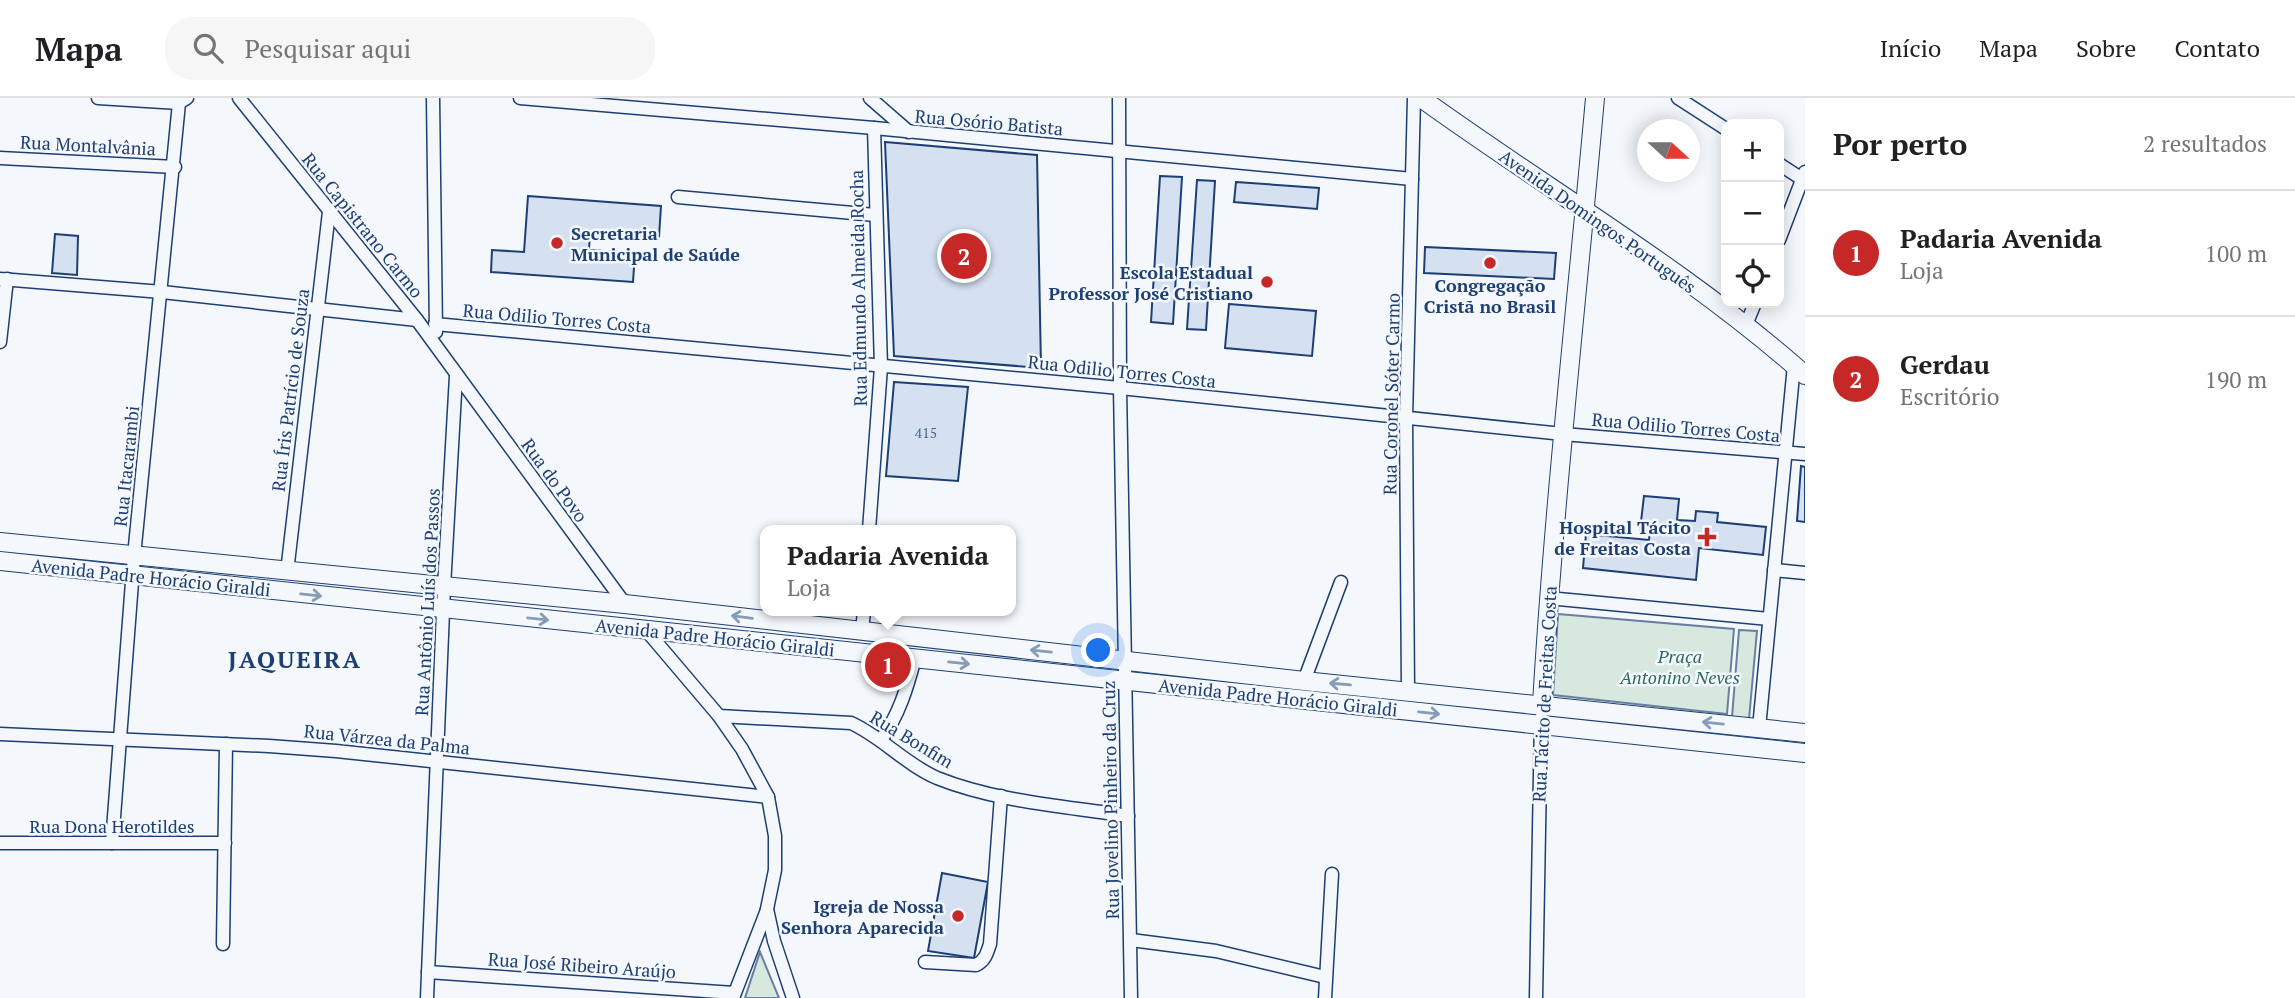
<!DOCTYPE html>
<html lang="pt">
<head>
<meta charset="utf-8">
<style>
  body { margin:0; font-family:"PT Serif",serif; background:#f6f6f6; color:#202124 }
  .controls { position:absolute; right:21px; top:21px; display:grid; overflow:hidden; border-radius:14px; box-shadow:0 4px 18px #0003 }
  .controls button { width:63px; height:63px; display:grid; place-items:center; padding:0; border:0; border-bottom:2px solid #e0e0e0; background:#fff; color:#202124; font:35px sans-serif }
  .compass { position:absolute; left:1637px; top:21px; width:63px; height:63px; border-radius:50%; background:#fff; box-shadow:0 4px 18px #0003; rotate:111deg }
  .you { position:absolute; left:1099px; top:553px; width:24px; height:24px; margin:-18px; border:5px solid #fff; border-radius:50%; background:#1a73e8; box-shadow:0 0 0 10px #1a73e833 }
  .badge { display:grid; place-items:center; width:46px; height:46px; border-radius:50%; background:#c62828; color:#fff; font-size:23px; font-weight:700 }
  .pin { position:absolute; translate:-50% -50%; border:4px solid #fff; box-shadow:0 2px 7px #0006 }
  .popup { position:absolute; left:760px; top:427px; width:256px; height:91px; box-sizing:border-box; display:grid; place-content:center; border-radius:14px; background:#fff; filter:drop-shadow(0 2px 5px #0005); font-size:23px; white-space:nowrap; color:#757577 }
  .popup b { font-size:26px; color:#202124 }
  .popup::after { content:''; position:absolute; left:50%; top:100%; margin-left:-14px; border:14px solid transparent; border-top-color:#fff }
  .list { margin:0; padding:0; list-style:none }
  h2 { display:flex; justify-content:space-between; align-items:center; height:91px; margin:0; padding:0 28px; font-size:30px }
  h2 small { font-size:23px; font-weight:400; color:#757577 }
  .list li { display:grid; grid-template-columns:46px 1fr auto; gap:21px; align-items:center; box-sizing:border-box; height:126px; padding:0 28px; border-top:2px solid #e0e0e0 }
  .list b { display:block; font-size:26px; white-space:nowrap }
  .list p { margin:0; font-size:23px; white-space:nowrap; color:#757577 }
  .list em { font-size:23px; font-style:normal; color:#757577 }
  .icon { flex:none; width:38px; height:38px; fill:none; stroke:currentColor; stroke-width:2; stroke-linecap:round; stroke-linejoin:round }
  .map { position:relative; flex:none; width:1805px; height:900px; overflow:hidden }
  header { display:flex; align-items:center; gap:42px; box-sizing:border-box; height:98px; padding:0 35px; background:#fff; border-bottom:2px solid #e0e0e0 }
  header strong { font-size:33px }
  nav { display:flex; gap:38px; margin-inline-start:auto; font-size:24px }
  .search { width:490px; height:63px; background:#f6f6f6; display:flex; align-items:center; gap:18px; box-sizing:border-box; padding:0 24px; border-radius:28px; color:#757577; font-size:26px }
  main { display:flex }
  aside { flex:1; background:#fff }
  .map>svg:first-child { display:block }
  .green { fill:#d7e8df; stroke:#687fa3; stroke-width:2 }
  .building { fill:#d5e0f0; stroke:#1d3f73; stroke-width:2 }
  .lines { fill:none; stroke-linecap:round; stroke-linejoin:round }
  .street-casing { stroke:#1d3f73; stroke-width:15 }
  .secondary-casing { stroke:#1d3f73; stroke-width:20 }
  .street { stroke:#f4f7fb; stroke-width:12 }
  .secondary { stroke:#f4f7fb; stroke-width:18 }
  .oneway { stroke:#889bb7 }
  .poi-dot { fill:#c62828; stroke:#f4f7fb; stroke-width:2.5 }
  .labels { text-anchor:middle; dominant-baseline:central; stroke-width:5; stroke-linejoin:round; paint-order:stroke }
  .number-label { font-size:14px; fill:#4b6792 }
  .street-label { font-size:18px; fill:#1d3f73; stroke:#f4f7fb }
  .poi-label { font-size:18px; font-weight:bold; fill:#1d3f73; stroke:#f4f7fb; text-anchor:end }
  .park-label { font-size:18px; font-style:italic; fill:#2c6c60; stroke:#f4f7fb }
  .district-label { font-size:24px; font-weight:bold; letter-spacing:2px; fill:#1d3f73; stroke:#f4f7fb }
</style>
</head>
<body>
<header>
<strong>Mapa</strong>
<div class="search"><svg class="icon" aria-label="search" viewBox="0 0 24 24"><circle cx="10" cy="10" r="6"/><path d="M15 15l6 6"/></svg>Pesquisar aqui</div>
<nav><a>Início</a><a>Mapa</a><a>Sobre</a><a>Contato</a></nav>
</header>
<main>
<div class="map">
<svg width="1805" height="900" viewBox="0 0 1805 900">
  <rect width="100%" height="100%" fill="#f4f7fb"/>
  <g class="green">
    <path d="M1558,516L1734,531L1727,616L1553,597Z"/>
    <path d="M1739,532L1757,533L1749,621L1732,619Z"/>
    <path d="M760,854L779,900H745Z"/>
  </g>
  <g class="building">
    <path d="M885,44L1037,57L1041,270L894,258Z"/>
    <path d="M1160,78L1182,79L1173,226L1151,224Z"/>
    <path d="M1197,82L1215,83L1206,232L1187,231Z"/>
    <path d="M1236,84L1319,90L1317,111L1234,104Z"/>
    <path d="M528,98L661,108L659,139L590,134L589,152L635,155L633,184L491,174L492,152L524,154Z"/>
    <path d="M55,136L78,138L77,177L52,175Z"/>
    <path d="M1425,149L1556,155L1554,181L1424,175Z"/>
    <path d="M1229,206L1316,213L1312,258L1225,250Z"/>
    <path d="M894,284L968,289L958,383L886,378Z"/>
    <path d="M1801,368L1805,369V424L1797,423Z"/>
    <path d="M1644,398L1679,401L1677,422L1695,423L1696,413L1718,415L1717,424L1766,429L1763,457L1699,450L1696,482L1583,470L1586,436L1649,442L1650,433L1640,432Z"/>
    <path d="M942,775L988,784L974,860L928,853Z"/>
  </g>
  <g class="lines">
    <defs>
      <g id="street">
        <path d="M98,0L179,5"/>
        <path d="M239,0L417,222L625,506"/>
        <path d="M433,0L436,234"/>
        <path d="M520,0L874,30L1412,81"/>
        <path d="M870,0L909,34"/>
        <path d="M1119,0L1120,290L1131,900"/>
        <path d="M1678,0L1726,31"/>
        <path d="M0,60L175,69"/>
        <path d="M1779,66L1802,81"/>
        <path d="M678,99L875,117"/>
        <path d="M1779,142L1805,74"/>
        <path d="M0,181L162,194L417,222"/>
        <path d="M435,226L1120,290L1563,336L1805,356"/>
        <path d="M1746,227L1755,205"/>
        <path d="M0,244L7,181"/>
        <path d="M869,432L881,269L874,30"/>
        <path d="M1774,472L1805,475"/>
        <path d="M287,474L329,114"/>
        <path d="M1548,500L1769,521"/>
        <path d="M646,532L719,618L742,651L768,699L775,738V772L767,811L774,843L793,900"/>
        <path d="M862,533L864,513"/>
        <path d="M1304,583L1341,484"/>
        <path d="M1408,593L1406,320L1414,0"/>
        <path d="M719,618L851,625C882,639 905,666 937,680C997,704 1065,708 1128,718"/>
        <path d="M1759,630L1794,267"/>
        <path d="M0,636L269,648L336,653L768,699"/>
        <path d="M881,642C899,617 907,590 915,560"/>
        <path d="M0,745H225"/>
        <path d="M112,745L134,458L179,5L187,0"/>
        <path d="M1131,842L1216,853L1325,879"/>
        <path d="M223,846L226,646"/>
        <path d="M925,864L976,867C985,863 987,855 990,846L1001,698"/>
        <path d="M428,874L734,895"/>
        <path d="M427,900L444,489L456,278"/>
        <path d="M733,900L767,812"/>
        <path d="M1325,900L1332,776"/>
        <path d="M1536,900L1541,620"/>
      </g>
      <g id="secondary">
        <path d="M1421,0C1548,92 1688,173 1805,277"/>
        <path d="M0,444L625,506L1304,583L1805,635"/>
        <path d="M0,463L1805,655"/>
        <path d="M1542,606C1554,403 1577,202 1595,0"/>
      </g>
    </defs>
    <use href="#street" class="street-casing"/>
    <use href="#secondary" class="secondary-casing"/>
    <use href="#street" class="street"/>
    <use href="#secondary" class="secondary"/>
  </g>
  <defs><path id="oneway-shaft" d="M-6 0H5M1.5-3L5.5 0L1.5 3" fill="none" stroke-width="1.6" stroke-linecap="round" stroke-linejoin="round" transform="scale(1.75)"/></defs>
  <g class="oneway">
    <use href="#oneway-shaft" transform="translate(311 497) rotate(6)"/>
    <use href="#oneway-shaft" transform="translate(742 519) rotate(-173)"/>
    <use href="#oneway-shaft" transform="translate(538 521) rotate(6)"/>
    <use href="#oneway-shaft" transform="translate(1041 553) rotate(-174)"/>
    <use href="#oneway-shaft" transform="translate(959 565) rotate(6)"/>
    <use href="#oneway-shaft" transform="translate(1340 586) rotate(-175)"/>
    <use href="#oneway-shaft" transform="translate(1429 615) rotate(6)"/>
    <use href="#oneway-shaft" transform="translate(1713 625) rotate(-174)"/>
  </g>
  <g class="poi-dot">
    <circle cx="557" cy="145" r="7"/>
    <circle cx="1490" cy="165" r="7"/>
    <circle cx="1267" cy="184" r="7"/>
    <path d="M1703.5 428.5h7v7h7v7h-7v7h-7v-7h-7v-7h7z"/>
    <circle cx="958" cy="818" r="7"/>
  </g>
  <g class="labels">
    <g class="number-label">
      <text x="926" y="334">415</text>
    </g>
    <g class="street-label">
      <text transform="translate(989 24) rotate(5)">Rua Osório Batista</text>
      <text transform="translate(88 47) rotate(3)">Rua Montalvânia</text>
      <text transform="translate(1598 123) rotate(35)">Avenida Domingos Português</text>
      <text transform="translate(363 127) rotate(51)">Rua Capistrano Carmo</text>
      <text transform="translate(858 190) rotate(-91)">Rua Edmundo Almeida Rocha</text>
      <text transform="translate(557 220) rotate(5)">Rua Odilio Torres Costa</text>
      <text transform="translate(1122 273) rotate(6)">Rua Odilio Torres Costa</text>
      <text transform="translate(290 292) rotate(-83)">Rua Íris Patrício de Souza</text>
      <text transform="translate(1391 296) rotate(-89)">Rua Coronel Sóter Carmo</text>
      <text transform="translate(1686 329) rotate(5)">Rua Odilio Torres Costa</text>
      <text transform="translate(126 368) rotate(-84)">Rua Itacarambi</text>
      <text transform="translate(555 382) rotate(54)">Rua do Povo</text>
      <text transform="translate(151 479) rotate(6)">Avenida Padre Horácio Giraldi</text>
      <text transform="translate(427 504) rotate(-87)">Rua Antônio Luís dos Passos</text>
      <text transform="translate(715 539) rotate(6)">Avenida Padre Horácio Giraldi</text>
      <text transform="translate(1544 596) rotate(-87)">Rua Tácito de Freitas Costa</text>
      <text transform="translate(1278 599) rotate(6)">Avenida Padre Horácio Giraldi</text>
      <text transform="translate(387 641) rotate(6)">Rua Várzea da Palma</text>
      <text transform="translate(912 641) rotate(31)">Rua Bonfim</text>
      <text transform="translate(1110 702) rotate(-91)">Rua Jovelino Pinheiro da Cruz</text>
      <text x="112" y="728">Rua Dona Herotildes</text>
      <text transform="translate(582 867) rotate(4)">Rua José Ribeiro Araújo</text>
    </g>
    <g class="poi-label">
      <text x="571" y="135" text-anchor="start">Secretaria<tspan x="571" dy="21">Municipal de Saúde</tspan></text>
      <text x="1253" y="174">Escola Estadual<tspan x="1253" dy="21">Professor José Cristiano</tspan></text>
      <text x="1490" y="187" text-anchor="middle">Congregação<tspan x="1490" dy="21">Cristã no Brasil</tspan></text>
      <text x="1691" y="429">Hospital Tácito<tspan x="1691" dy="21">de Freitas Costa</tspan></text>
      <text x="944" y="808">Igreja de Nossa<tspan x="944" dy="21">Senhora Aparecida</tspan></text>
    </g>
    <g class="park-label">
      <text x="1680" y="558">Praça<tspan x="1680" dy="21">Antonino Neves</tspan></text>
    </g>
    <g class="district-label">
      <text x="295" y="561">JAQUEIRA</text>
    </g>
  </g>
</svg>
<div class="controls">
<button>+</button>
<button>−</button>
<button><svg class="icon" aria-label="locate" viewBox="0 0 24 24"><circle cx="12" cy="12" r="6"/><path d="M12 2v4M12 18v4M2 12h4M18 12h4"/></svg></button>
</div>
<svg class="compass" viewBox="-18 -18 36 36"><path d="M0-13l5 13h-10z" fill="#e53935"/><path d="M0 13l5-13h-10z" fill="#757577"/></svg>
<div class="you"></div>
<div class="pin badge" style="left:888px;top:567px">1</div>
<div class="popup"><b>Padaria Avenida</b>Loja</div>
<div class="pin badge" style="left:964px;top:158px">2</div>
</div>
<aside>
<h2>Por perto<small>2 resultados</small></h2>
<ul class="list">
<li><span class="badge">1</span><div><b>Padaria Avenida</b><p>Loja</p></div><em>100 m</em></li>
<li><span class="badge">2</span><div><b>Gerdau</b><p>Escritório</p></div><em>190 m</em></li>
</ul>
</aside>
</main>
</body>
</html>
